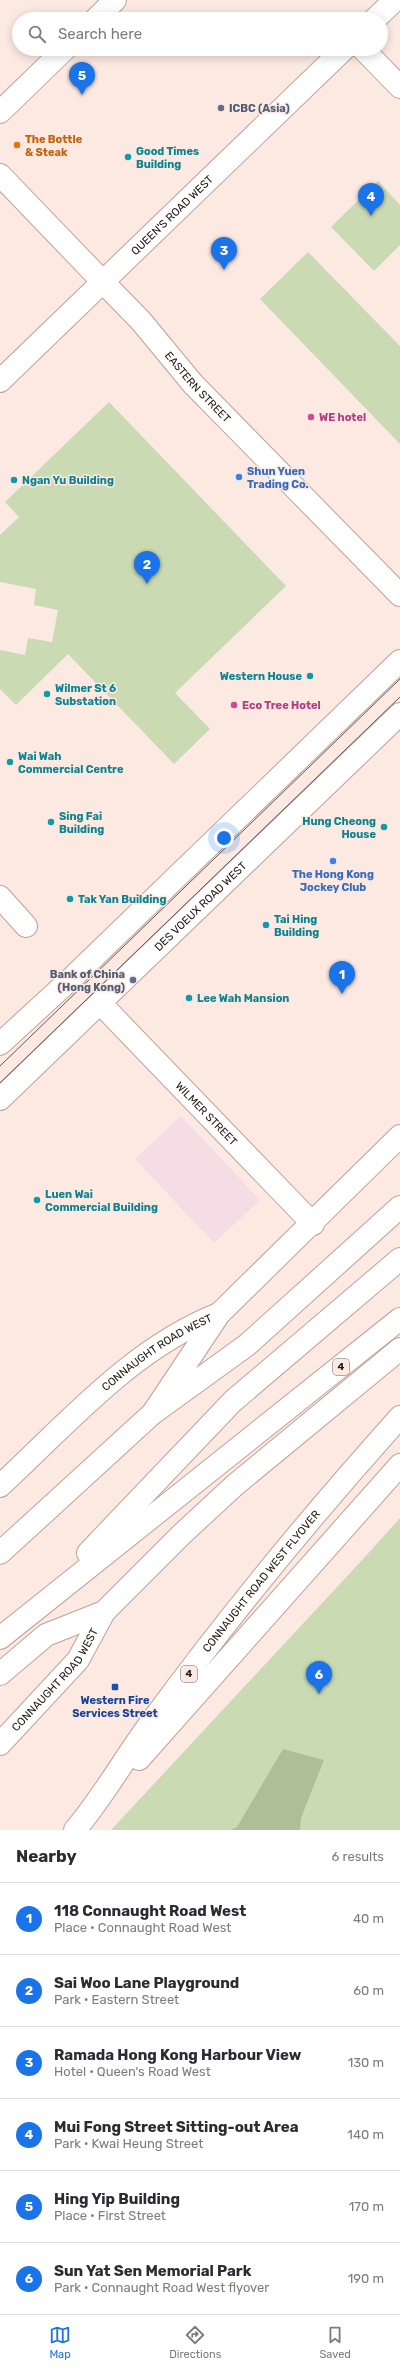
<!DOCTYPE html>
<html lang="en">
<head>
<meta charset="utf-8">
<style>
  body { margin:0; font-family:Rubik,sans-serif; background:#f2f2f3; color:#2b2b33 }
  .you { position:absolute; left:224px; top:838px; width:14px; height:14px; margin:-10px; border:3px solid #fff; border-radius:50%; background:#1a73e8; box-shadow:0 0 0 6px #1a73e833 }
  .badge { display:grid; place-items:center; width:26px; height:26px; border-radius:50%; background:#1a73e8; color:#fff; font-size:13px; font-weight:700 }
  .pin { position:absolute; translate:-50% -33px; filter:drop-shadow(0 1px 2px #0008) }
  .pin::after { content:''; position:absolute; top:21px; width:14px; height:12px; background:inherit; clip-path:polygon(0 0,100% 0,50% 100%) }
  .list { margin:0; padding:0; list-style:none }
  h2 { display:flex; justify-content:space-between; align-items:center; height:52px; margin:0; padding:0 16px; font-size:17px }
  h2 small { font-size:13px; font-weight:400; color:#7c7c81 }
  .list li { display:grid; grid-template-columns:26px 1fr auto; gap:12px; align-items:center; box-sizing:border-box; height:72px; padding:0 16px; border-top:1px solid #e1e1e2 }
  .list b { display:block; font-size:15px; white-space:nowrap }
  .list p { margin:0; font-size:13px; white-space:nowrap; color:#7c7c81 }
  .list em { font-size:13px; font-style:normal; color:#7c7c81 }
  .icon { flex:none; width:22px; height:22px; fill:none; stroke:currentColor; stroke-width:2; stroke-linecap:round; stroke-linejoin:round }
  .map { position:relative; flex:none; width:400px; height:1830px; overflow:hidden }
  .search { position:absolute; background:#fff; box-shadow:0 2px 10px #0003; left:12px; right:12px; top:12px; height:44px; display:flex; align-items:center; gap:10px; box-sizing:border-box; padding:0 14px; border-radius:22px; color:#7c7c81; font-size:15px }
  .sheet { height:484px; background:#fff }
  nav { display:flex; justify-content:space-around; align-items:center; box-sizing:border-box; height:56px; border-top:1px solid #e1e1e2; background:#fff; font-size:11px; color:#7c7c81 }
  nav a { display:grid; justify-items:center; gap:2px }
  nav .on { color:#1a73e8 }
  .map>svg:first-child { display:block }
  .commercial { fill:#f5dce5 }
  .green { fill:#cadbb4 }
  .forest { fill:#adc095 }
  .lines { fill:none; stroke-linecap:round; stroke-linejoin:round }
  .minor-casing { stroke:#bea297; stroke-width:24 }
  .tertiary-casing { stroke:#bea297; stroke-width:24 }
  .secondary-casing { stroke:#bea297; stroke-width:24 }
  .primary-casing { stroke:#bea297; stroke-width:24 }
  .trunk-casing { stroke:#bea297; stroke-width:24 }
  .minor { stroke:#fff; stroke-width:22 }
  .tertiary { stroke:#fff; stroke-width:22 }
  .secondary { stroke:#fff; stroke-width:22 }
  .primary { stroke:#fff; stroke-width:22 }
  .trunk { stroke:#fff; stroke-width:22 }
  .tram { stroke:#645652; stroke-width:1 }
  .service-dot { fill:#5c6f8a; stroke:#fce9e2; stroke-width:1.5 }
  .food-dot { fill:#e8710a; stroke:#fce9e2; stroke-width:1.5 }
  .culture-dot { fill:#0f9aa8; stroke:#fce9e2; stroke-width:1.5 }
  .hotel-dot { fill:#d1479c; stroke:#fce9e2; stroke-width:1.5 }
  .shop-dot { fill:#3f7fe0; stroke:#fce9e2; stroke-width:1.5 }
  .transit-dot { fill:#1a4fb4; stroke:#fce9e2; stroke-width:1.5 }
  .labels { text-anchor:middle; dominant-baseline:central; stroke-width:3; stroke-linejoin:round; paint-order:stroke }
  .shield { fill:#fce9e2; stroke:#645752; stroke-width:1 }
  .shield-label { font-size:10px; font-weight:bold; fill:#231814 }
  .service-label { font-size:11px; font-weight:bold; fill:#4e5e75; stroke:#fce9e2; text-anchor:start }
  .food-label { font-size:11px; font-weight:bold; fill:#c56008; stroke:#fce9e2; text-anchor:start }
  .culture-label { font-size:11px; font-weight:bold; fill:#0d838f; stroke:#fce9e2; text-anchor:start }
  .street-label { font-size:11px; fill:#231814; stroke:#fce9e2 }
  .hotel-label { font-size:11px; font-weight:bold; fill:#b23c85; stroke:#fce9e2; text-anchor:start }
  .shop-label { font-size:11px; font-weight:bold; fill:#366cbe; stroke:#fce9e2; text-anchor:start }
  .transit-label { font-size:11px; font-weight:bold; fill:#164399; stroke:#fce9e2 }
</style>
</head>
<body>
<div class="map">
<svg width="400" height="1830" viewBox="0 0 400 1830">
  <rect width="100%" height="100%" fill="#fce9e2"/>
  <path class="commercial" d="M181,1116L260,1200L214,1243L135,1159Z"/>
  <g class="green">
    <path d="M378,181L400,205V245L374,271L331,227Z"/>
    <path d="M308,252L400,346V444L260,299Z"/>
    <path d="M109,402L286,586L175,693L210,729L174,764L68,654L16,705L0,689V650L25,655L28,638L52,642L58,610L34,605L36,589L0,582V535L19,517L5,502Z"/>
    <path d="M400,1518V1830H111L364,1558Z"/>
  </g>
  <path class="forest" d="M283,1749L324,1760L301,1818L300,1830H231L237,1827Z"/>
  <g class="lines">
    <defs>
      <g id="minor">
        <path d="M96,19L115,0"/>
        <path d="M363,49L400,87"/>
        <path d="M0,112L65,49"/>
        <path d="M0,897L26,926"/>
        <path id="s1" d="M101,1004L313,1224"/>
      </g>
      <g id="tertiary">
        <path d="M0,175L102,281"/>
        <path d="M0,1044L74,976L400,661"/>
        <path id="s2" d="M0,1486C67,1424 132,1348 219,1314"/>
      </g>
      <g id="secondary">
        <path d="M375,19L395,0"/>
        <path id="s3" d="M102,281L141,321L193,384L400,595"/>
        <path id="s4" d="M0,381L344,49"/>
        <path id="s5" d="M0,1099L400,714"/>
        <path d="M219,1314L400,1136"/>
        <path id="s6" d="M0,1744L78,1660L104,1612"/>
      </g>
      <g id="primary">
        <path d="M0,1553L153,1413L247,1345L400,1207"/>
        <path d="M0,1674L46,1635L104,1612L182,1534L235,1485L400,1349"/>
      </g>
      <g id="trunk">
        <path d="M153,1413L219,1314"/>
        <path d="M88,1553L233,1401L400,1259"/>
        <path d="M0,1638L400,1319"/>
        <path d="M139,1759L400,1465"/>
        <path id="s7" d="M75,1830C104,1796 125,1757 152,1721C229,1616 313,1514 400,1417"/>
      </g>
    </defs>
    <use href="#minor" class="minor-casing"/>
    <use href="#tertiary" class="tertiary-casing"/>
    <use href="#secondary" class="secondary-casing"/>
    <use href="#primary" class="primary-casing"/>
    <use href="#trunk" class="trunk-casing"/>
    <use href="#minor" class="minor"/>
    <use href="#tertiary" class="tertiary"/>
    <use href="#secondary" class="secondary"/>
    <use href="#primary" class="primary"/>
    <use href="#trunk" class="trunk"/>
    <g class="tram">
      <path d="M0,1066L400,679"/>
      <path d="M0,1083L400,697"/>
    </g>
  </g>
  <g class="service-dot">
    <circle cx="221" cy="108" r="4"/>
    <circle cx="133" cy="980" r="4"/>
  </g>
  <circle class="food-dot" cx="17" cy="145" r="4"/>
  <g class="culture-dot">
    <circle cx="128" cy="157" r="4"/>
    <circle cx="14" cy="480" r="4"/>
    <circle cx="310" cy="676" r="4"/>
    <circle cx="47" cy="694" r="4"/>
    <circle cx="10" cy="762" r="4"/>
    <circle cx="51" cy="822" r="4"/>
    <circle cx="384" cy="827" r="4"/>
    <circle cx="70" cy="899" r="4"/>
    <circle cx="266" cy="925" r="4"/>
    <circle cx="189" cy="998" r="4"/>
    <circle cx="37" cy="1200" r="4"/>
  </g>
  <g class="hotel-dot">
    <circle cx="311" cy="417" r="4"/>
    <circle cx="234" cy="705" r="4"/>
  </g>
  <g class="shop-dot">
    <circle cx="239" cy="477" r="4"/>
    <circle cx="333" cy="861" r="4"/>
  </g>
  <rect class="transit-dot" x="111" y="1683" width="8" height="8" rx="2"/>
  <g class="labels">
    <g class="shield">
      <rect x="333" y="1359" width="16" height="16" rx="3"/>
      <rect x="181" y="1666" width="16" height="16" rx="3"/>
    </g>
    <g class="shield-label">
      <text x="341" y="1367">4</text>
      <text x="189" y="1674">4</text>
    </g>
    <g class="service-label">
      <text x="229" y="108">ICBC (Asia)</text>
      <text x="125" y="974" text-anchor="end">Bank of China<tspan x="125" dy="13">(Hong Kong)</tspan></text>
    </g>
    <g class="food-label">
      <text x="25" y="139">The Bottle<tspan x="25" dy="13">&amp; Steak</tspan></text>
    </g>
    <g class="culture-label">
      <text x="136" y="151">Good Times<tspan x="136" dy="13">Building</tspan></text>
      <text x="22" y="480">Ngan Yu Building</text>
      <text x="302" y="676" text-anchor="end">Western House</text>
      <text x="55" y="688">Wilmer St 6<tspan x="55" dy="13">Substation</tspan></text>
      <text x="18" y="756">Wai Wah<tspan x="18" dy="13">Commercial Centre</tspan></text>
      <text x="59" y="816">Sing Fai<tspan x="59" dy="13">Building</tspan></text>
      <text x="376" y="821" text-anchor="end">Hung Cheong<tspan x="376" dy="13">House</tspan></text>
      <text x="78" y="899">Tak Yan Building</text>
      <text x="274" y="919">Tai Hing<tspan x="274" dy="13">Building</tspan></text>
      <text x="197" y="998">Lee Wah Mansion</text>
      <text x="45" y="1194">Luen Wai<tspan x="45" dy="13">Commercial Building</tspan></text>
    </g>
    <g class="street-label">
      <text stroke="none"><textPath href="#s4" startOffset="239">QUEEN'S ROAD WEST</textPath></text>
      <text stroke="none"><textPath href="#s3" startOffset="143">EASTERN STREET</textPath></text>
      <text stroke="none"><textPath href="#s5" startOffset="278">DES VOEUX ROAD WEST</textPath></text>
      <text stroke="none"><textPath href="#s1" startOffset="152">WILMER STREET</textPath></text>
      <text stroke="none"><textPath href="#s2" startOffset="207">CONNAUGHT ROAD WEST</textPath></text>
      <text stroke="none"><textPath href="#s7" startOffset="311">CONNAUGHT ROAD WEST FLYOVER</textPath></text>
      <text stroke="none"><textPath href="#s6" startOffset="85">CONNAUGHT ROAD WEST</textPath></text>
    </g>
    <g class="hotel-label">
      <text x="319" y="417">WE hotel</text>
      <text x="242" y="705">Eco Tree Hotel</text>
    </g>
    <g class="shop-label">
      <text x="247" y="471">Shun Yuen<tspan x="247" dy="13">Trading Co.</tspan></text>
      <text x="333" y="874" text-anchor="middle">The Hong Kong<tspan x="333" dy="13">Jockey Club</tspan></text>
    </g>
    <g class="transit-label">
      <text x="115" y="1700">Western Fire<tspan x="115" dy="13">Services Street</tspan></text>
    </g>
  </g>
</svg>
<div class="you"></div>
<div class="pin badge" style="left:342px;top:994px">1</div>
<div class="pin badge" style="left:147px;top:584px">2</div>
<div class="pin badge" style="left:224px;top:270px">3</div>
<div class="pin badge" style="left:371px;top:216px">4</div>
<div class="pin badge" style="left:82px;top:95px">5</div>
<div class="pin badge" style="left:319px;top:1694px">6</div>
<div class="search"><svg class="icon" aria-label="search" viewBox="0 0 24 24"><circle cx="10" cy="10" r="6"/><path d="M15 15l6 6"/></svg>Search here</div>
</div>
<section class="sheet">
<h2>Nearby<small>6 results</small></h2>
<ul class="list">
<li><span class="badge">1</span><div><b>118 Connaught Road West</b><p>Place · Connaught Road West</p></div><em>40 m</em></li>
<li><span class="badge">2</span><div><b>Sai Woo Lane Playground</b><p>Park · Eastern Street</p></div><em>60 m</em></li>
<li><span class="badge">3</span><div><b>Ramada Hong Kong Harbour View</b><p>Hotel · Queen's Road West</p></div><em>130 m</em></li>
<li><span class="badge">4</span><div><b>Mui Fong Street Sitting-out Area</b><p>Park · Kwai Heung Street</p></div><em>140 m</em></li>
<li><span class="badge">5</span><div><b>Hing Yip Building</b><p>Place · First Street</p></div><em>170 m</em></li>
<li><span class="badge">6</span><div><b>Sun Yat Sen Memorial Park</b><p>Park · Connaught Road West flyover</p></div><em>190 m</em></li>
</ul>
</section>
<nav>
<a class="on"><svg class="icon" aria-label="map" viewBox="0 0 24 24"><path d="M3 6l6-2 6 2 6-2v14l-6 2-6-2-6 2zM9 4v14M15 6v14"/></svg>Map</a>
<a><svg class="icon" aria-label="directions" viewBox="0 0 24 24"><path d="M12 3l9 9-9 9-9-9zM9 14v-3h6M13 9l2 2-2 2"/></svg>Directions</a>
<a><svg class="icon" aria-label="saved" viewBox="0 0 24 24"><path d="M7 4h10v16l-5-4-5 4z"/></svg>Saved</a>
</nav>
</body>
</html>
